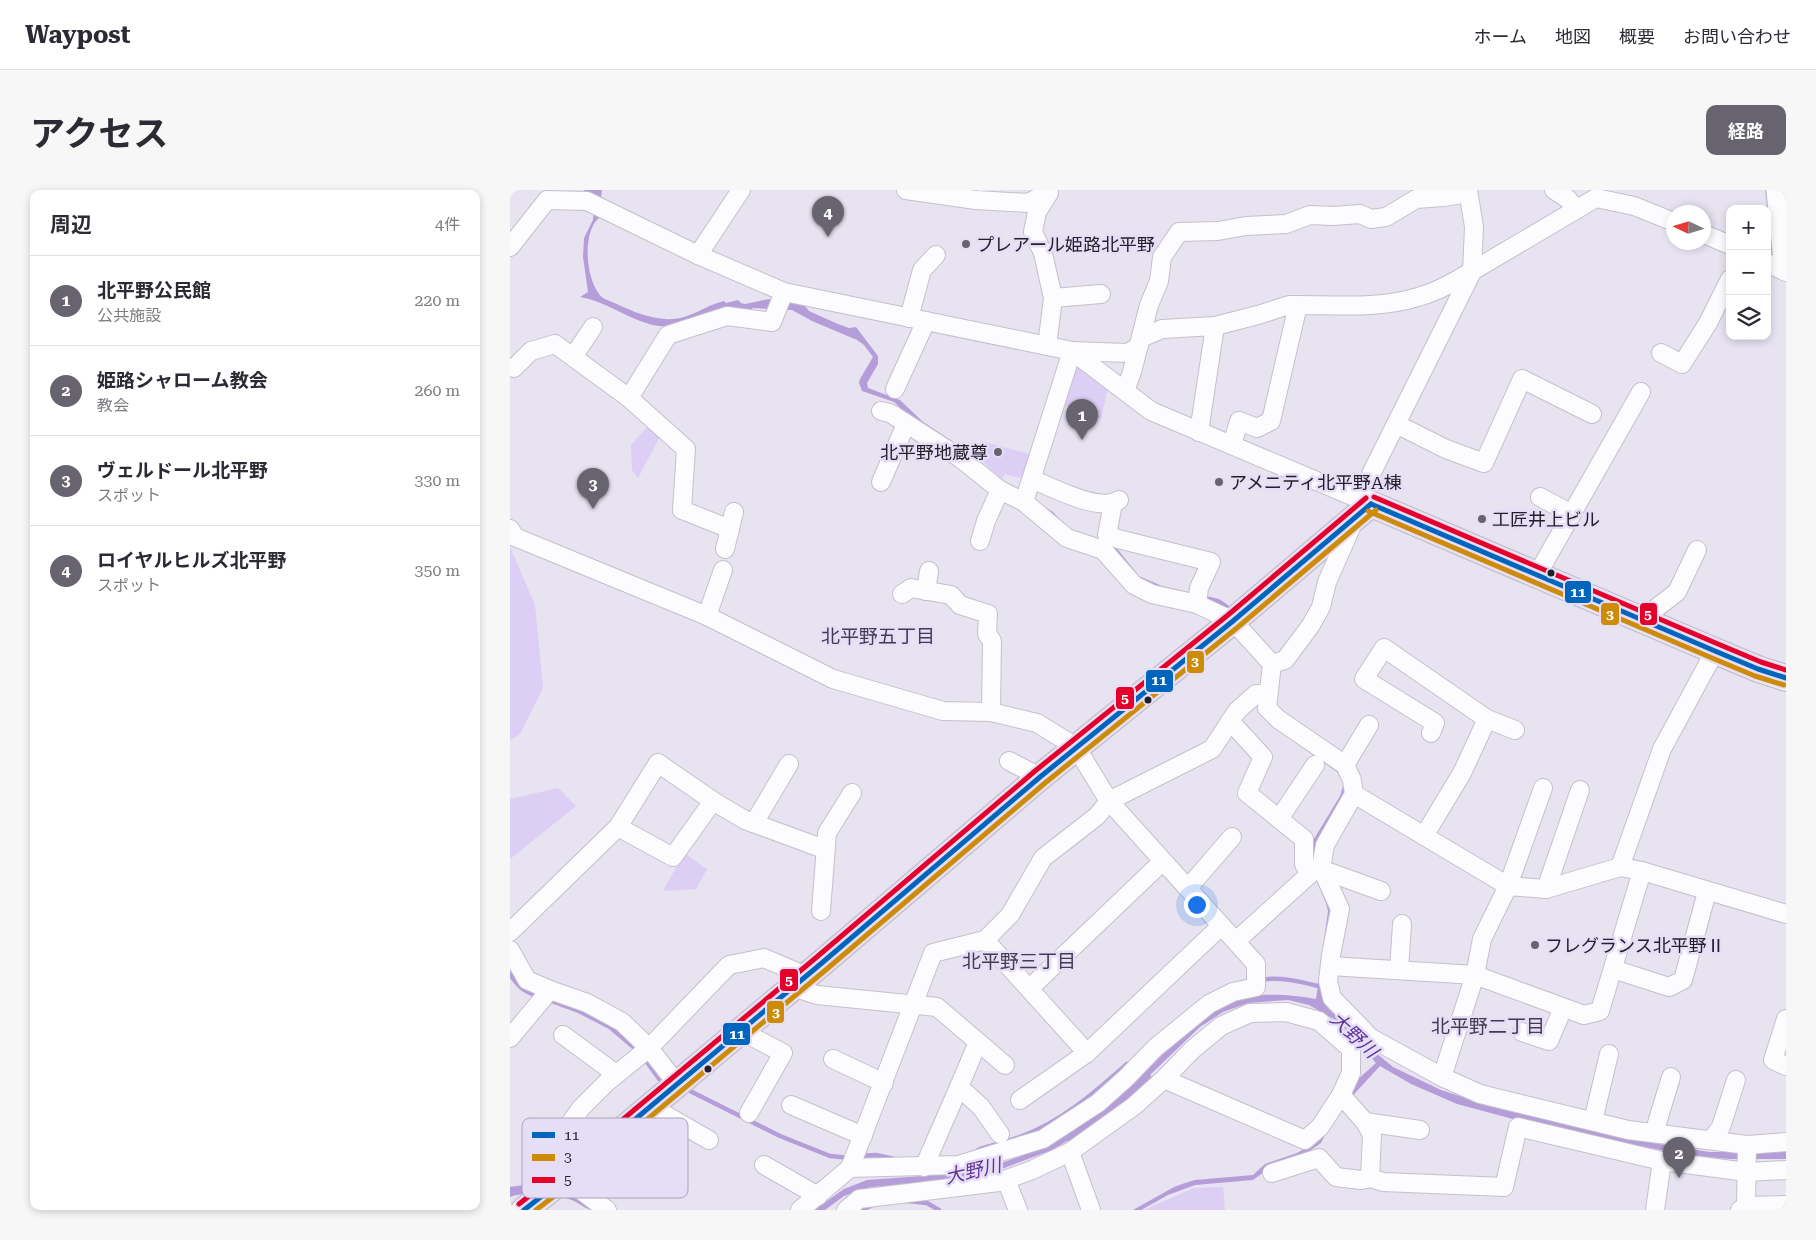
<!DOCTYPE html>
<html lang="ja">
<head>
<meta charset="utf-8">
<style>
  body { margin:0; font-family:"Roboto Serif","Noto Sans JP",serif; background:#f7f7f7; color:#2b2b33 }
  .controls { position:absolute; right:15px; top:15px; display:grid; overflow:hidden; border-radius:10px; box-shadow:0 2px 8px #0003 }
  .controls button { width:45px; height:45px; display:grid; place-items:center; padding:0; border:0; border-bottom:1px solid #e1e1e2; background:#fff; color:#2b2b33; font:25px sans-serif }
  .compass { position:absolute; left:1156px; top:15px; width:45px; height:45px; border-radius:50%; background:#fff; box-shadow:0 2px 8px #0003; rotate:274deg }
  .you { position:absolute; left:686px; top:714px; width:18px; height:18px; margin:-12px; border:4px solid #fff; border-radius:50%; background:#1a73e8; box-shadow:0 0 0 8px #1a73e833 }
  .badge { display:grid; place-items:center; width:32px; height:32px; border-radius:50%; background:#68646f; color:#fff; font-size:16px; font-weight:700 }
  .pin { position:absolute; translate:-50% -41px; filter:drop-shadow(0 1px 2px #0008) }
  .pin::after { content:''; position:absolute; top:26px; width:18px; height:15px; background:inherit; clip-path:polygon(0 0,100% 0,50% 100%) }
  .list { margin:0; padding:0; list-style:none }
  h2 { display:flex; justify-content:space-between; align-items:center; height:65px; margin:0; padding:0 20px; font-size:21px }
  h2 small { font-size:16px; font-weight:400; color:#7c7c81 }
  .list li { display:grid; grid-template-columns:32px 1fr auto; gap:15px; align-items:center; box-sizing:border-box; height:90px; padding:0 20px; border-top:1px solid #e1e1e2 }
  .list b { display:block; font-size:19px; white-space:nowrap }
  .list p { margin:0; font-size:16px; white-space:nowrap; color:#7c7c81 }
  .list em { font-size:16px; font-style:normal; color:#7c7c81 }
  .icon { flex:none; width:28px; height:28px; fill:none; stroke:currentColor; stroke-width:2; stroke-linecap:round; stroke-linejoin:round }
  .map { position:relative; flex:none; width:1276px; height:1020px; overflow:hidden; border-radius:10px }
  header { display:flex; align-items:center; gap:30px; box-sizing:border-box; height:70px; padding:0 25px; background:#fff; border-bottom:1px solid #e1e1e2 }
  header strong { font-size:24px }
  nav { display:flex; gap:28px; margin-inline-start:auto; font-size:18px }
  .intro { display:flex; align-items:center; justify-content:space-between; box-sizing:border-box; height:120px; padding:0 30px }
  h1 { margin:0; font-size:35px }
  .button { padding:12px 22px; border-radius:10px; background:#68646f; color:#fff; font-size:18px; font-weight:700 }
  main { display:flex; gap:30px; padding:0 30px }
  aside { flex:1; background:#fff; border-radius:10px; box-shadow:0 2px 8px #0003 }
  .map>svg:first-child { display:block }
  .green { fill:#dccef4 }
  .water { fill:#b49dd9 }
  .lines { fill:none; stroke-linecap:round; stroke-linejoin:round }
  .stream { stroke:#b49dd9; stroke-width:4.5 }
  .river { stroke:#b49dd9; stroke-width:26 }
  .street-casing { stroke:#c4c0cb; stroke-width:20 }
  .secondary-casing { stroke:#c4c0cb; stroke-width:28 }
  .street { stroke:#fcfbfd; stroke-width:18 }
  .secondary { stroke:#fcfbfd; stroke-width:25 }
  .bus-1-casing { stroke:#e6ddf7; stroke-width:9 }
  .bus-2-casing { stroke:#e6ddf7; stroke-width:9 }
  .bus-3-casing { stroke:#e6ddf7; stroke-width:9 }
  .bus-1 { stroke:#0065bd; stroke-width:5 }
  .bus-2 { stroke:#cd8b08; stroke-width:5 }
  .bus-3 { stroke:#e4002b; stroke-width:5 }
  .poi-dot { fill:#68646f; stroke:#e6ddf7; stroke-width:2 }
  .bus-dot { fill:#232029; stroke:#e6ddf7; stroke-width:2 }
  .labels { text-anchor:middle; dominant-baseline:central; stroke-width:5; stroke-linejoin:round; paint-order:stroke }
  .poi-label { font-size:18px; fill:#232029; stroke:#e6ddf7; text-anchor:start }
  .neighbourhood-label { font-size:19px; fill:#433b50; stroke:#e6ddf7 }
  .water-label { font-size:19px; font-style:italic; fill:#5f3493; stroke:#e6ddf7 }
  .key { fill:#e6ddf7; stroke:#aca4b9; stroke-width:1 }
  .key-label { font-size:14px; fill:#232029 }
  .line-badge { stroke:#e6ddf7; stroke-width:2 }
  .badge-label { font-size:14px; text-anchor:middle; font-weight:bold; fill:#fff }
</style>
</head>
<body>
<header>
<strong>Waypost</strong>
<nav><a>ホーム</a><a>地図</a><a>概要</a><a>お問い合わせ</a></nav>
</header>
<div class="intro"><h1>アクセス</h1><a class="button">経路</a></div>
<main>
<aside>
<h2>周辺<small>4件</small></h2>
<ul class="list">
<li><span class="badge">1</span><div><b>北平野公民館</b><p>公共施設</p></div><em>220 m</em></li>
<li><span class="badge">2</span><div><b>姫路シャローム教会</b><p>教会</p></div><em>260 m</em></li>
<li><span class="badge">3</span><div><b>ヴェルドール北平野</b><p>スポット</p></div><em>330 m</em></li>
<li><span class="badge">4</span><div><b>ロイヤルヒルズ北平野</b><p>スポット</p></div><em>350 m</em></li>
</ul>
</aside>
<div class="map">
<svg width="1276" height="1020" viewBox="0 0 1276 1020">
  <rect width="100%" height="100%" fill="#e8e3f1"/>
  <g class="green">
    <path d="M568,176L598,197L591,229L552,214L560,185Z"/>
    <path d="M139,235L150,246L128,288L122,280L121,255Z"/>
    <path d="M475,252L523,265L516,283L509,288L495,284L492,289L469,268Z"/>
    <path d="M0,357L25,415L33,498L10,544L0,550Z"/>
    <path d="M48,598L66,616L0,669V609Z"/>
    <path d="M174,663L197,679L186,699L153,701Z"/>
    <path d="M713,997L715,1020H634L684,998Z"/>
  </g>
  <g class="water">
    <path d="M74,0H92L89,28C71,43 76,94 93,108C118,119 147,135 174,127C188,123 200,114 214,111L216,113L228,110L231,113L235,114L259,109L286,112L294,115L299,121L328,134L339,138L346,137L368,166V174L357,193L358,198L390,210L412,231L461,264L485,287L543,322L558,338L564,343L584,347L605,356L629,386L652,396L709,409C732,422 749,448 766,468L765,519L829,575L839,598L812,648L822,710L814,791L833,828L859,857L883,877L931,900L990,919L1124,950L1200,962H1276V969H1220L1185,966L1129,956L1003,929L947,914L901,894L870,876L846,902L816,943L811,953L789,968L758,979L743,990L685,995L658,1005L631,1020H623L664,997L675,993L685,990L743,985L755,974L787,963L804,953L846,891L866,873L829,832L799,815L778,810L738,813L713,822L690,837L618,906L584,935L542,960L489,980L459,988L405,994L361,997L334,1006L315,1020H304L334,999L357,990L452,983L489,974L527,960L566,939L587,924L687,832C698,824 709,816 721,811C747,802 779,804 806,809L818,721L816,713L802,680V658L804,649L830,606L834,593L827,582L761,535L763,479L732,436L640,400L564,348L407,233L384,212L352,201L349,193L350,189L363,167L354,155L347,150L302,131L282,120L243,118L238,121C210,127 165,142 139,134C115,127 95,111 70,107L78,102L73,67L74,48L83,30L84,6L76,3Z"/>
    <path d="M20,994C43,997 67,1005 85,1020C76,1020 72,1015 64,1011C49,1004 15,1001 0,1007V997Z"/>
  </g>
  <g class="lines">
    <g class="stream">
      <path d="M0,784C9,798 14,801 29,807"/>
      <path d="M750,790C770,786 792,792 812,797"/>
      <path d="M36,809L69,821L100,837L127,860"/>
      <path d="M134,868L150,890"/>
      <path d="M180,901L270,946L320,966L340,968"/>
      <path d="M468,960C483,954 498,952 512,946C553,931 585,902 617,874"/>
      <path d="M350,966L366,965L384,969"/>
      <path d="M398,1011L417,1013L429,1020"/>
      <path d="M351,1020L361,1016"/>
    </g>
    <path class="river" d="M569,944L594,928L629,891"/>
    <defs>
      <g id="street">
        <path d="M396,0L466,10L518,13L539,2"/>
        <path d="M1044,0L1058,9L1066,20"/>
        <path d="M1194,44L1220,55"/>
        <path d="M0,57L37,10L77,11L188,65L274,102L562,161L641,221L861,314"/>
        <path d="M188,65L231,0"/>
        <path d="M1257,73L1276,82"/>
        <path d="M543,108L591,104"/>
        <path d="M399,128L412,80L426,65"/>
        <path d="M631,148L652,139L705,136L748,125L779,115H788"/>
        <path d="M537,156L543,108L533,63L523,42L527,22L539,3"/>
        <path d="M1151,163L1172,174L1198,133L1220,89"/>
        <path d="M63,167L83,137"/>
        <path d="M4,178L21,161L45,154L119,208L176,259L172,320L220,339"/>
        <path d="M385,199L416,131"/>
        <path d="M615,201L622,182L639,115L649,91L652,67L669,42L708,41L736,36L776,34L800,25L823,26L850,24L861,29L876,27L906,9L933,7L958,3"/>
        <path d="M119,208L158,145L217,126L262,132L274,102"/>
        <path d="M371,221L380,223L450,268L490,300L514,312L557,348L593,360L624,395L642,404L687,414L723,431L762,474L757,518L768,529L835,575L842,590L844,604L815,655L812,672L815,686L830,719L821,765L818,791L822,808L861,848L932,887L970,904L1118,940L1237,955L1276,952"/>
        <path d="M886,234L936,259L974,273L1012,189L1082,224"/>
        <path d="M689,242L705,136"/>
        <path d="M722,255L729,231L747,238L761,231L788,115C828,115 870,119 908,107C922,103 935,97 947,90L1086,8L1124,16L1164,32"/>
        <path d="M522,289C541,297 590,323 609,310"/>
        <path d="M371,292L396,234"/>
        <path d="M1030,307L1062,324"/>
        <path d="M849,308L962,82L964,37L958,0"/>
        <path d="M514,312L562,161L618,163L629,156"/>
        <path d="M603,313L597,345L608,349L701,372L689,398L687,414"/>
        <path d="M0,339L5,347L197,426L323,489L433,521L481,522L527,533L566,557L599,611L746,774V797L723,802L699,814L645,858L616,888L588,913L533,949L448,975L340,978L290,1020"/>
        <path d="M470,351L476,331L490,300"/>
        <path d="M215,359L224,322"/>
        <path d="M1027,385L1131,202"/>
        <path d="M416,401L419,381"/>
        <path d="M392,404L401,398L441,405L450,415L478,424L477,444L482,451L481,522"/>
        <path d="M197,426L213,380"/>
        <path d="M1136,432L1145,419L1167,402L1187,360"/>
        <path d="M762,474L775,470L801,435L811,417L817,392L844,331"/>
        <path d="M720,531L753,567L737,603L794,649V674L800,684L726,751"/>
        <path d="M921,543L925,533L854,489L874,458L977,529L1005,540"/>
        <path d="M499,571L530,587"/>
        <path d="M835,575L859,535"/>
        <path d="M844,604L998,696L1036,699L1110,677L1132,681L1276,724"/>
        <path d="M203,611L235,630L314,659"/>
        <path d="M769,629L805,575"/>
        <path d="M244,633L279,574"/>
        <path d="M914,646L952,583L977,529"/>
        <path d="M1110,677L1152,559L1205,461"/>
        <path d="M813,680L871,701"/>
        <path d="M678,698L722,647"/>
        <path d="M1036,699L1070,600"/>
        <path d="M311,721L317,643L342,603"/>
        <path d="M0,742L108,637L148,573L203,611L163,667L108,637"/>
        <path d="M475,750L577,863L711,736"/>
        <path d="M0,760L17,790L40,800L77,813L112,832L139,858L167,894"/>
        <path d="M820,776L965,785L972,749L998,696L1033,598"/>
        <path d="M1103,779L1159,797L1173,790L1197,702"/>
        <path d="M889,780L892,734"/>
        <path d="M283,797L307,805L427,817L468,852L449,897L471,917L490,944"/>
        <path d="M520,798L652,672"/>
        <path d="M1276,829L1263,870L1276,876"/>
        <path d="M231,841L273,863L239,923"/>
        <path d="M1012,842L1039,851L1053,818"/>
        <path d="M53,845L106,884"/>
        <path d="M0,848L40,800"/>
        <path d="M468,852L495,875"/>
        <path d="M323,869L374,893"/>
        <path d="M932,887L965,785L1074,825L1090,821L1132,681"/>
        <path d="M831,905L855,932L862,945L860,988"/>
        <path d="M510,910L577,863"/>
        <path d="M281,915L353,946"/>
        <path d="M140,916L199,950"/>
        <path d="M1083,931L1099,864"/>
        <path d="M855,932L910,940"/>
        <path d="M1144,943L1161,887"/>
        <path d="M1201,950L1211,937L1226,890"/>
        <path d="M560,962L581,1020"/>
        <path d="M254,975L308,1006"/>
        <path d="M414,977L449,897"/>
        <path d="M340,978L423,763L475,750L500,725L533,668L587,626L599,611L702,559L727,521L746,504H758"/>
        <path d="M762,983L809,968L826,987L851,990L860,988L873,992L994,997L1008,937L1152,971L1237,982L1276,980"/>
        <path d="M496,990L508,1020"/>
        <path d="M1236,1016L1237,955"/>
        <path d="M97,1020L55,988L37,984L49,949L71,918L97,892L139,858L219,775L254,768L296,786"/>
        <path d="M336,1020L349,1009L489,992L522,980L560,962L624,916L654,889L682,860L711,836L740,823L776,822L809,831L841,859V883L831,905L810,937L795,950L654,889"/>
        <path d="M1145,1020L1152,971"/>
        <path d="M1230,1020L1236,1016L1276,1015"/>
      </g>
      <g id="secondary">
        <path d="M1269,0L1276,70"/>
        <path d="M14,1020L55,988L313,772L530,587L723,431L861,314L1205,461L1248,479L1276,488"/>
      </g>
    </defs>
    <use href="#street" class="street-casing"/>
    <use href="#secondary" class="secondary-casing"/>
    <use href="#street" class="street"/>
    <use href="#secondary" class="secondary"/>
    <defs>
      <g id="bus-1">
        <path d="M861,314L1205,461L1248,479L1276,488"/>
        <path d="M14,1020L55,988L313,772L530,587L723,431L861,314"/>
      </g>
      <g id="bus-2">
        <path d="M858,321L1202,468L1245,486L1274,495"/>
        <path d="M26,1020L60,994L318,778L535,593L728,437L866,320"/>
      </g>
      <g id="bus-3">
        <path d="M864,307L1208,454L1251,472L1276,480"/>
        <path d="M9,1014L50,982L308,766L525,581L718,425L856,308"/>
      </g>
    </defs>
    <use href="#bus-1" class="bus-1-casing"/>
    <use href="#bus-2" class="bus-2-casing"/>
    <use href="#bus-3" class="bus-3-casing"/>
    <use href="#bus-1" class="bus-1"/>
    <use href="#bus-2" class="bus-2"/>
    <use href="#bus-3" class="bus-3"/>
  </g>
  <g class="poi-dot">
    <circle cx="456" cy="54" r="5"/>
    <circle cx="488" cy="262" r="5"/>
    <circle cx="709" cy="292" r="5"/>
    <circle cx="972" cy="329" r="5"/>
    <circle cx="1025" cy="755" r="5"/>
  </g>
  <g class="bus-dot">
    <circle cx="1041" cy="383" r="4.5"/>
    <circle cx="638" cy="510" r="4.5"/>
    <circle cx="198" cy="879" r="4.5"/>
  </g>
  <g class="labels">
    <g class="poi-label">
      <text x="466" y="54">プレアール姫路北平野</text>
      <text x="478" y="262" text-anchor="end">北平野地蔵尊</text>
      <text x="719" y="292">アメニティ北平野A棟</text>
      <text x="982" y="329">工匠井上ビル</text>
      <text x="1035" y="755">フレグランス北平野Ⅱ</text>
    </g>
    <g class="neighbourhood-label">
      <text x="368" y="446">北平野五丁目</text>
      <text x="509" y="771">北平野三丁目</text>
      <text x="978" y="836">北平野二丁目</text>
    </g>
    <g class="water-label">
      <text transform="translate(844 845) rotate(43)">大野川</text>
      <text transform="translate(463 981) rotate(-13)">大野川</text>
    </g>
  </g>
  <rect x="12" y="928" width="166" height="80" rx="8" class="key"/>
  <rect x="22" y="942" width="23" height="6" fill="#0065bd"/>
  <rect x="22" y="964" width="23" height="7" fill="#cd8b08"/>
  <rect x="22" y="987" width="23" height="6" fill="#e4002b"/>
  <g class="key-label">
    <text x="54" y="950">11</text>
    <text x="54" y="972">3</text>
    <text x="54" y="995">5</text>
  </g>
  <g class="line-badge">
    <rect x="1054" y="390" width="28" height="24" rx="5" fill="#0065bd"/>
    <rect x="1129" y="412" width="19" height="24" rx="5" fill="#e4002b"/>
    <rect x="1090" y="412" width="20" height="24" rx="5" fill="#cd8b08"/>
    <rect x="676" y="460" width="19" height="24" rx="5" fill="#cd8b08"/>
    <rect x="635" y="479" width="29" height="24" rx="5" fill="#0065bd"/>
    <rect x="605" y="496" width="20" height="24" rx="5" fill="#e4002b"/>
    <rect x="269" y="778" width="20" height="24" rx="5" fill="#e4002b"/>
    <rect x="256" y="810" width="19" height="24" rx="5" fill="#cd8b08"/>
    <rect x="212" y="832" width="29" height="24" rx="5" fill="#0065bd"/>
  </g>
  <g class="badge-label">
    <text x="1068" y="407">11</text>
    <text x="1138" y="429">5</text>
    <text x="1100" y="429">3</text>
    <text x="685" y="476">3</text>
    <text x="649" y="495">11</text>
    <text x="615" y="513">5</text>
    <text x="279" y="795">5</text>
    <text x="266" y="827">3</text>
    <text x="227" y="849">11</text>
  </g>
</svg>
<div class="controls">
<button>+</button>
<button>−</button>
<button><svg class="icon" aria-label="layers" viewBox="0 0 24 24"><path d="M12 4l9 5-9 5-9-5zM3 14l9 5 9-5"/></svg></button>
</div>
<svg class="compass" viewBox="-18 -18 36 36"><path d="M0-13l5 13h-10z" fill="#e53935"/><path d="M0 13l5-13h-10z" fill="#7c7c81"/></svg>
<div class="you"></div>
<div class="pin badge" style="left:572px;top:250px">1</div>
<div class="pin badge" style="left:1169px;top:988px">2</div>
<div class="pin badge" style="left:83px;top:319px">3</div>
<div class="pin badge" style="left:318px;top:47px">4</div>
</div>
</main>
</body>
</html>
